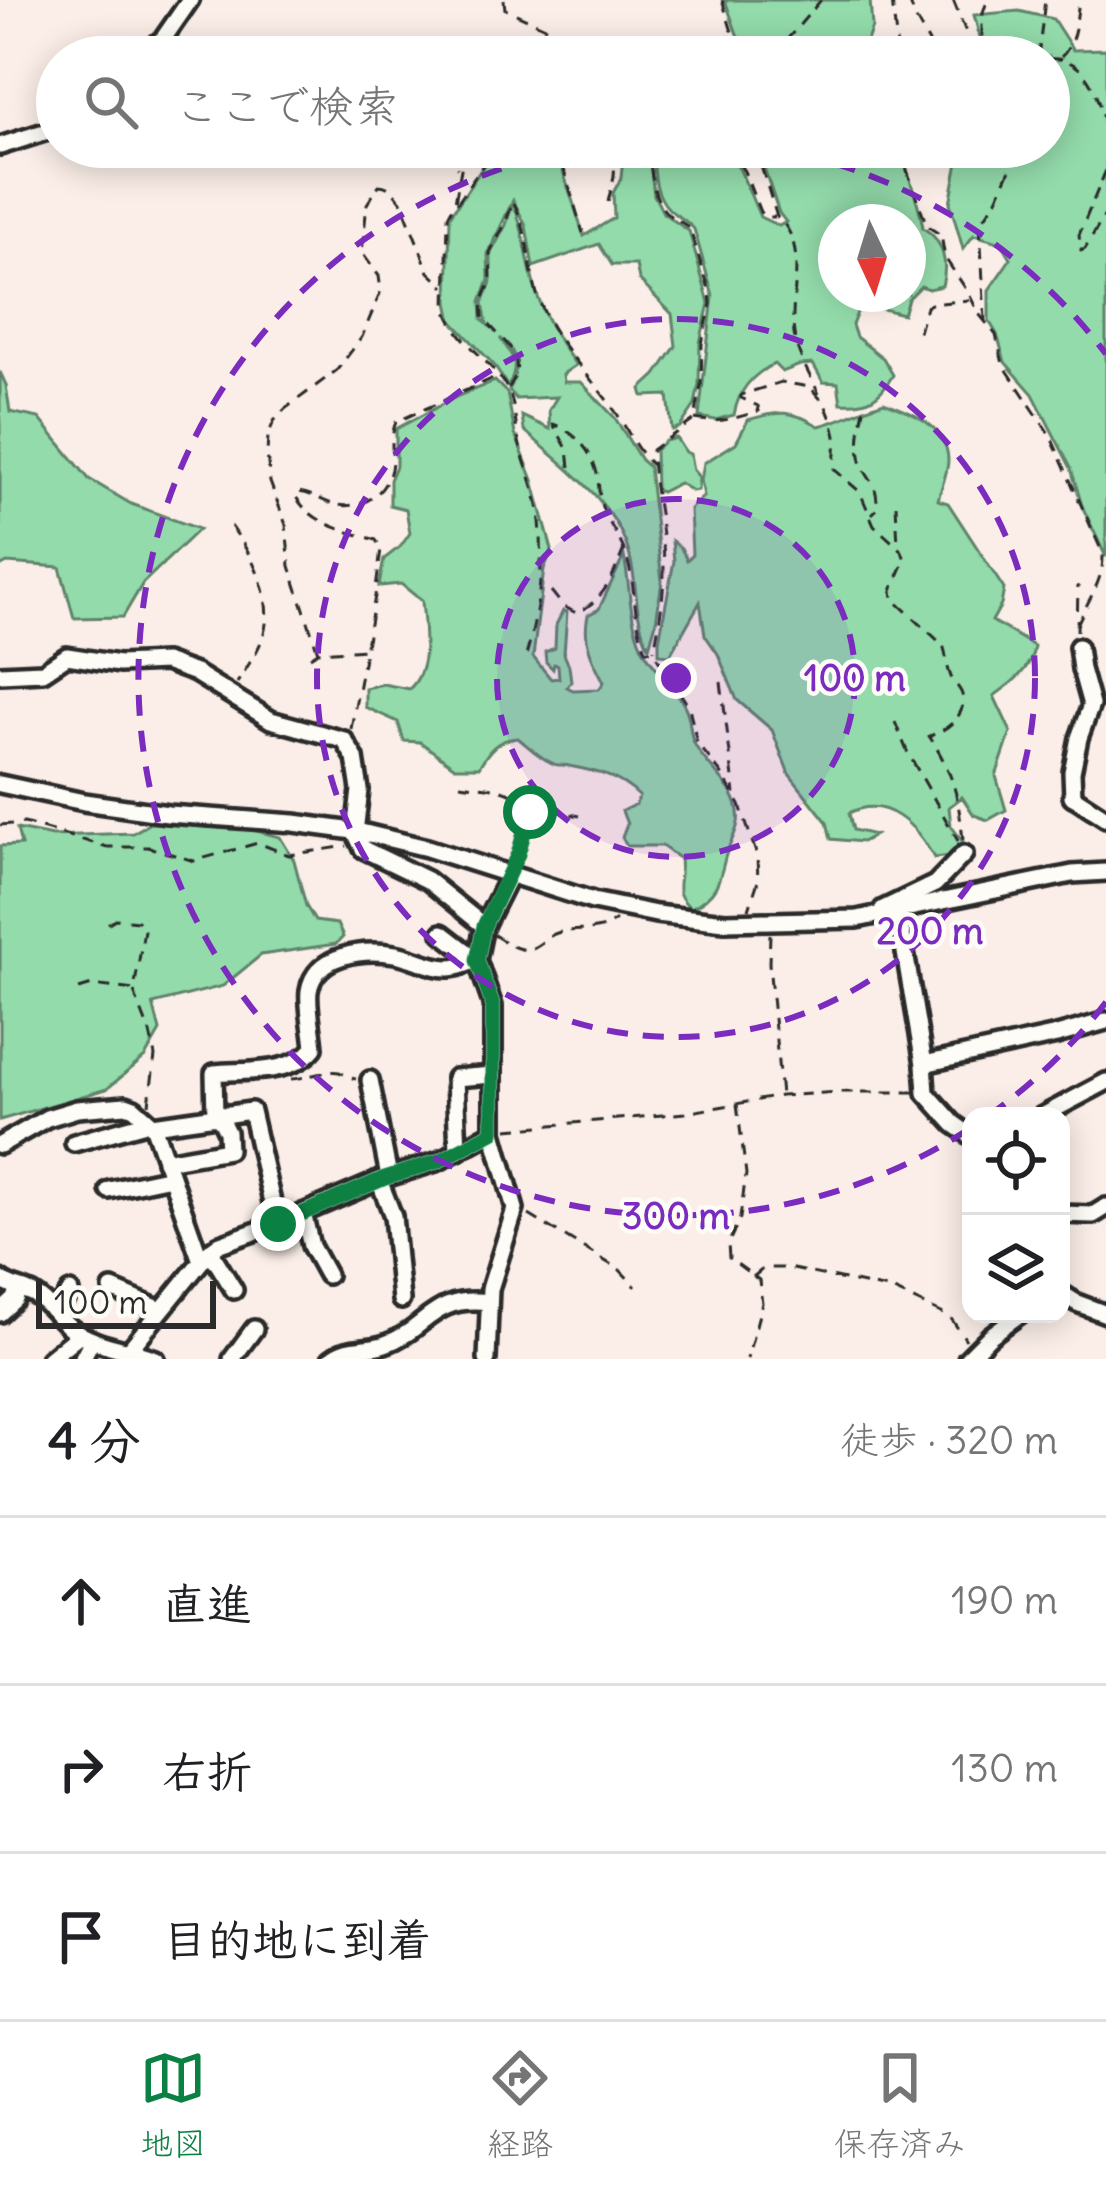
<!DOCTYPE html>
<html lang="ja">
<head>
<meta charset="utf-8">
<style>
  body { margin:0; font-family:Delius,"Klee One",sans-serif; background:#f6f6f6; color:#202124 }
  .controls { position:absolute; right:36px; bottom:36px; display:grid; overflow:hidden; border-radius:24px; box-shadow:0 6px 30px #0003 }
  .controls button { width:108px; height:108px; display:grid; place-items:center; padding:0; border:0; border-bottom:3px solid #e0e0e0; background:#fff; color:#202124; font:60px sans-serif }
  .compass { position:absolute; left:818px; top:204px; width:108px; height:108px; border-radius:50%; background:#fff; box-shadow:0 6px 30px #0003; rotate:176deg }
  .scale { position:absolute; left:36px; bottom:30px; width:180px; box-sizing:border-box; padding-left:12px; border:6px solid #2b2b2b; border-top:0; font-size:33px; line-height:42px; white-space:nowrap; color:#2b2b2b; -webkit-text-stroke:9px #fdfcf7; paint-order:stroke }
  .stop { position:absolute; width:36px; height:36px; margin:-27px; border:9px solid #0b8043; border-radius:50%; background:#fff }
  .stop.end { background:#0b8043; border-color:#fff; box-shadow:0 3px 12px #0008 }
  .list { margin:0; padding:0; list-style:none }
  h2 { display:flex; justify-content:space-between; align-items:center; height:156px; margin:0; padding:0 48px; font-size:51px }
  h2 small { font-size:39px; font-weight:400; color:#757577 }
  .list li { display:grid; grid-template-columns:78px 1fr auto; gap:36px; align-items:center; box-sizing:border-box; height:168px; padding:0 48px; border-top:3px solid #e0e0e0 }
  .list b { display:block; font-size:45px; white-space:nowrap }
  .list em { font-size:39px; font-style:normal; color:#757577 }
  .icon { flex:none; width:66px; height:66px; fill:none; stroke:currentColor; stroke-width:2; stroke-linecap:round; stroke-linejoin:round }
  .map { position:relative; flex:none; width:1106px; height:1359px; overflow:hidden }
  .search { position:absolute; background:#fff; box-shadow:0 6px 30px #0003; left:36px; right:36px; top:36px; height:132px; display:flex; align-items:center; gap:30px; box-sizing:border-box; padding:0 42px; border-radius:66px; color:#757577; font-size:45px }
  .sheet { height:660px; background:#fff }
  nav { display:flex; justify-content:space-around; align-items:center; box-sizing:border-box; height:168px; border-top:3px solid #e0e0e0; background:#fff; font-size:33px; color:#757577 }
  nav a { display:grid; justify-items:center; gap:6px }
  nav .on { color:#0b8043 }
  .map>svg:first-child { display:block }
  .green { fill:#93dbab; stroke:#5f836b; stroke-width:3; fill-rule:evenodd }
  .lines { fill:none; stroke-linecap:round; stroke-linejoin:round }
  .minor-casing { stroke:#2b2b2b; stroke-width:24 }
  .path { stroke:#2b2b2b; stroke-width:3; stroke-dasharray:12 9; stroke-linecap:butt }
  .minor { stroke:#fdfcf7; stroke-width:15 }
  .route { stroke:#0b8043; stroke-width:15 }
  .ring { fill:none; stroke:#7b2cbf; stroke-width:6; stroke-dasharray:21 15 }
  .centre { fill:#7b2cbf; stroke:#fdfcf7; stroke-width:6 }
  .ring-label { font-size:36px; text-anchor:middle; font-weight:bold; fill:#7b2cbf; stroke:#fdfcf7; stroke-width:9; stroke-linejoin:round; paint-order:stroke }
</style>
</head>
<body>
<div class="map">
<svg width="1106" height="1359" viewBox="0 0 1106 1359">
  <rect width="100%" height="100%" fill="#fbeee8"/>
  <filter id="ink" filterUnits="userSpaceOnUse"><feTurbulence type="fractalNoise" baseFrequency=".00833" numOctaves="2"/><feDisplacementMap in="SourceGraphic" scale="24" xChannelSelector="R" yChannelSelector="G"/><feConvolveMatrix kernelMatrix="1 2 1 2 8 2 1 2 1" color-interpolation-filters="sRGB"/></filter>
  <g filter="url(#ink)">
    <g class="green">
      <path d="M725,0H870L872,27L861,57H745Z"/>
      <path d="M1019,11L1053,19L1073,50L1106,49V557L1082,506L1071,468L1033,394L1005,362L997,334L989,321V290L1011,258L1002,243L974,235L963,249L950,203L961,147H1049V57H985L974,15Z"/>
      <path d="M496,147H550L557,153L584,236L614,218L613,193L621,178L624,147H648L654,195L663,213L689,231L709,303L700,343L699,384L695,405L680,427L672,430L668,395L643,396L641,389L656,375L676,346L672,314L639,280L636,265H612L599,244L533,267L526,226L513,200L488,254L489,280L481,301L482,319L487,324L483,303L491,282V253L506,225L513,203C525,231 526,259 535,288C543,316 559,342 576,365L563,374L564,382H581L615,418L641,460L649,467L662,581L656,622L649,647C634,618 638,587 630,557C617,502 563,466 524,430L522,416L550,429L549,410L557,397L516,399L509,390C519,369 519,353 500,338C514,357 520,363 508,387L493,364L452,321L448,302L450,216Z"/>
      <path d="M653,147H724L740,170L760,217L779,226L786,222L779,213L757,147L901,148C907,176 919,200 923,228C944,240 948,264 942,286L928,289L921,286L908,299L903,314L874,307L858,310L852,325L856,337L883,358L893,375C879,398 869,405 841,403L838,383L823,382L813,364L800,365L782,372L774,364C753,374 738,391 734,415L715,420L699,417L713,296L694,229C686,219 677,217 669,209C653,193 654,168 653,147ZM836,222H908V294H836Z"/>
      <path d="M0,372L6,385L10,412L39,418L89,479L131,504L199,529L143,583L123,617L74,618L60,567L7,563L0,567Z"/>
      <path d="M495,381L507,393L515,434L533,480L552,550L544,569L533,657L551,679L559,678L558,665L554,664L553,669L546,662L545,652L555,648L556,625L563,611L567,612L564,654L569,666L571,681L567,687L573,690L599,689L604,682C592,659 582,641 588,615L599,609L624,556C630,585 629,619 642,647C651,666 675,685 685,707C691,718 689,732 694,743C705,768 743,789 738,823C736,834 728,846 725,858C719,884 716,895 691,908C670,891 683,883 680,859L662,846H627L622,837L627,824L622,811L636,804L639,796C619,776 595,771 569,766C556,763 561,768 550,762C538,756 528,746 518,738C497,739 489,750 479,767H455L420,742L404,741L398,722L365,707V688L383,684L409,689C432,669 424,628 422,601L401,584L379,586L384,559L401,546L410,533L406,509L390,505V480L396,466V429L458,396Z"/>
      <path d="M884,402C911,412 947,425 948,460C948,472 941,488 938,500L948,503L1004,589L1001,605L992,621L1034,646C1032,669 1012,683 994,696L1011,732L996,776L1006,810L988,820L974,815L962,797L949,807L951,826L968,848L956,855L934,858C917,826 886,794 849,813L853,830L875,835L862,842L831,839L827,822L789,774L772,730L737,700L718,654L705,635L700,602L670,655L659,654V641L674,561L672,541L681,548L687,560L692,555L690,509L704,496L701,480L704,463L736,443L748,420C779,410 792,410 819,426C842,420 861,409 884,402Z"/>
      <path d="M676,438L685,452L690,454L693,470L699,477L698,490L692,491L679,483L661,492L656,490L655,450L665,441Z"/>
      <path d="M150,823L253,830L280,837L294,860L306,906L315,921L337,924L343,937L336,944L261,955L223,986L153,1004L160,1031L145,1057L107,1089L0,1120V846L21,845L17,829L52,836L133,833Z"/>
    </g>
    <g class="lines">
      <defs>
        <g id="minor">
          <path d="M138,57L163,39L190,0"/>
          <path d="M0,146L57,128"/>
          <path d="M0,674L43,672L67,656L119,664L165,662L195,673L271,720L344,740L355,758L360,790L355,832L363,849L427,880L484,926L477,960L493,1006V1132L515,1209L490,1289L487,1359"/>
          <path d="M0,784L84,802L168,814L294,823L361,832L427,848L593,901L656,914L725,922L857,919L1072,874L1106,872"/>
          <path d="M1072,796L1106,818"/>
          <path d="M1073,797L1072,772L1079,738L1091,705L1081,669L1078,647"/>
          <path d="M883,909L935,884L964,854"/>
          <path d="M898,911L924,1064L926,1093L954,1124L971,1136"/>
          <path d="M484,926L510,874"/>
          <path d="M442,933L477,960"/>
          <path d="M924,1064L1057,1035L1106,1021"/>
          <path d="M370,1080L389,1176"/>
          <path d="M1042,1116L1106,1082"/>
          <path d="M215,1117L214,1073C247,1070 292,1075 314,1048C313,1032 307,1006 309,991C315,953 365,949 395,954C414,957 431,969 450,968C459,968 468,963 477,960"/>
          <path d="M153,1125L201,1261"/>
          <path d="M74,1143L149,1122"/>
          <path d="M0,1145L47,1118L77,1109L126,1105L134,1108L153,1125L251,1111L277,1224"/>
          <path d="M458,1151L455,1078L493,1075"/>
          <path d="M165,1161L228,1150L227,1132L219,1116"/>
          <path d="M379,1180L393,1216L401,1300"/>
          <path d="M109,1190L171,1177"/>
          <path d="M303,1213L311,1246L327,1275"/>
          <path d="M1061,1214L1093,1215L1106,1207"/>
          <path d="M210,1251L234,1290"/>
          <path d="M0,1279C10,1288 24,1288 35,1295C50,1304 59,1319 72,1329C94,1346 129,1349 156,1359"/>
          <path d="M112,1289L161,1310"/>
          <path d="M1061,1293L1077,1303L1106,1314"/>
          <path d="M56,1312L70,1292"/>
          <path d="M0,1313L15,1299L19,1289"/>
          <path d="M49,1359L80,1334"/>
          <path d="M82,1359L92,1340"/>
          <path d="M127,1359L130,1349L208,1253L220,1244L277,1224L385,1178L439,1161L493,1132"/>
          <path d="M232,1359L254,1329"/>
          <path d="M331,1359C348,1345 365,1351 385,1344C427,1330 431,1295 488,1302"/>
          <path d="M967,1359L990,1336L1020,1314"/>
        </g>
      </defs>
      <use href="#minor" class="minor-casing"/>
      <g class="path">
        <path d="M504,0L505,9L561,34L566,42L522,50L506,57"/>
        <path d="M722,0L740,57"/>
        <path d="M892,0L898,57"/>
        <path d="M909,0L915,18L937,57"/>
        <path d="M953,0L976,57"/>
        <path d="M354,57L368,55L380,57"/>
        <path d="M667,57L680,52L691,57"/>
        <path d="M772,57L821,0"/>
        <path d="M978,57C987,38 976,16 989,0"/>
        <path d="M1038,57L1045,0"/>
        <path d="M1061,57C1076,43 1076,20 1079,0"/>
        <path d="M1049,59C1090,55 1101,105 1106,136"/>
        <path d="M451,147L457,168"/>
        <path d="M465,147L455,202L448,216L446,308C456,341 490,359 507,388C515,402 515,425 519,441C524,465 536,488 539,512C545,561 539,613 525,659"/>
        <path d="M553,147L562,163L583,233"/>
        <path d="M649,147C651,167 651,198 667,213C675,221 683,220 690,230L710,292L711,304L702,344L701,385L695,419L652,450C652,479 659,507 662,536C667,575 662,611 654,650"/>
        <path d="M728,147L744,171L760,212L766,217H775"/>
        <path d="M755,147L777,217C812,246 786,301 795,339C799,358 811,377 819,394"/>
        <path d="M904,147L907,170L927,226L941,235L945,258L968,292L979,314L996,335L1003,364L1050,435L1103,554C1104,581 1087,601 1077,625"/>
        <path d="M319,150L320,147"/>
        <path d="M1106,170L1079,235L1081,251L1085,249L1106,213"/>
        <path d="M608,202L614,176L616,147"/>
        <path d="M457,203L495,147"/>
        <path d="M985,321L980,224L996,201L1020,147"/>
        <path d="M919,332L926,307L931,304L969,300"/>
        <path d="M509,388L517,373L516,360L510,347L483,318L482,302L491,281L490,253L505,224L513,201C531,235 527,275 543,310C560,347 591,377 615,411C628,429 635,450 652,465"/>
        <path d="M864,409C861,425 857,445 861,461C867,482 878,479 877,509L872,514"/>
        <path d="M695,419C718,424 736,418 759,411L758,406L741,398V395L781,382L810,387L825,404L833,424L836,436L834,469L860,492L874,525L902,551L905,560L892,590L893,599L943,645C947,655 946,664 950,674C952,681 958,686 961,692C970,713 947,731 929,736C954,774 958,795 963,840"/>
        <path d="M570,467L568,450L553,424C577,433 594,453 598,479C599,488 599,498 602,507C609,525 621,539 627,558C636,589 633,620 646,650L653,651L689,707L697,743L721,773L740,805L757,856L758,881L749,909"/>
        <path d="M896,505L898,545"/>
        <path d="M231,526C253,556 278,604 261,642C255,656 245,670 237,683"/>
        <path d="M551,591L563,606L576,613C604,601 613,576 624,549"/>
        <path d="M1077,631L1078,585"/>
        <path d="M318,652L290,566L286,525L270,482L267,454L268,436L274,421L285,409L337,370L362,337L381,291L379,276L362,253L367,204L379,185C390,185 395,194 401,201L429,272L445,287"/>
        <path d="M310,657L318,652L366,649"/>
        <path d="M721,682L735,794"/>
        <path d="M895,722L907,751L958,841"/>
        <path d="M351,729L375,596L381,549L376,540C345,530 314,526 296,497L297,492C311,493 320,500 333,504C359,511 385,496 391,469C394,453 389,438 396,422L489,380L499,378"/>
        <path d="M460,784C487,788 517,785 530,813L516,860"/>
        <path d="M530,813L550,810L580,816"/>
        <path d="M0,825L24,823L107,847H148L194,861L258,843L289,855L347,846"/>
        <path d="M770,934L769,963L781,1096"/>
        <path d="M494,935C502,940 511,947 521,949C537,952 544,937 557,933C578,927 599,935 616,920"/>
        <path d="M79,989L92,985L134,990L144,930L138,921L115,919L104,926"/>
        <path d="M134,992L150,1033L155,1056L149,1104"/>
        <path d="M291,1079C304,1079 328,1069 339,1072C345,1074 350,1078 356,1079"/>
        <path d="M737,1104L746,1174L740,1218L728,1244L729,1258L759,1280L762,1303L747,1359"/>
        <path d="M507,1129L685,1113L781,1096L839,1092H914"/>
        <path d="M529,1215L620,1270L636,1287"/>
        <path d="M753,1277L764,1268H788L892,1290L950,1317L966,1340"/>
      </g>
      <use href="#minor" class="minor"/>
    </g>
  </g>
  <g class="lines" filter="url(#ink)">
    <path class="route" d="M278,1224L385,1178L439,1161L493,1132V1006L477,960L484,926L518,854L530,812"/>
  </g>
  <circle cx="676" cy="678" r="179" fill="#7b2cbf" fill-opacity=".12"/>
  <g class="ring">
    <circle cx="676" cy="678" r="179"/>
    <circle cx="676" cy="678" r="359"/>
    <path d="M1106 1002A538 538 0 0 1 988 1116M969 1129A538 538 0 1 1 587 147M765 147A538 538 0 0 1 1106 354"/>
  </g>
  <circle cx="676" cy="678" r="18" class="centre"/>
  <g class="ring-label">
    <text x="855" y="691">100 m</text>
    <text x="930" y="944">200 m</text>
    <text x="676" y="1229">300 m</text>
  </g>
</svg>
<div class="controls">
<button><svg class="icon" aria-label="locate" viewBox="0 0 24 24"><circle cx="12" cy="12" r="6"/><path d="M12 2v4M12 18v4M2 12h4M18 12h4"/></svg></button>
<button><svg class="icon" aria-label="layers" viewBox="0 0 24 24"><path d="M12 4l9 5-9 5-9-5zM3 14l9 5 9-5"/></svg></button>
</div>
<svg class="compass" viewBox="-18 -18 36 36"><path d="M0-13l5 13h-10z" fill="#e53935"/><path d="M0 13l5-13h-10z" fill="#757577"/></svg>
<div class="scale">100 m</div>
<div class="stop" style="left:530px;top:812px"></div>
<div class="stop end" style="left:278px;top:1224px"></div>
<div class="search"><svg class="icon" aria-label="search" viewBox="0 0 24 24"><circle cx="10" cy="10" r="6"/><path d="M15 15l6 6"/></svg>ここで検索</div>
</div>
<section class="sheet">
<h2>4 分<small>徒歩 · 320 m</small></h2>
<ul class="list">
<li><svg class="icon" aria-label="ahead" viewBox="0 0 24 24"><path d="M12 20V5M6 11l6-6 6 6"/></svg><div><b>直進</b></div><em>190 m</em></li>
<li><svg class="icon" aria-label="right" viewBox="0 0 24 24"><path d="M7 20v-9h11M14 6l5 5-5 5"/></svg><div><b>右折</b></div><em>130 m</em></li>
<li><svg class="icon" aria-label="arrive" viewBox="0 0 24 24"><path d="M6 21V4h12l-3 4 3 4H6"/></svg><div><b>目的地に到着</b></div></li>
</ul>
</section>
<nav>
<a class="on"><svg class="icon" aria-label="map" viewBox="0 0 24 24"><path d="M3 6l6-2 6 2 6-2v14l-6 2-6-2-6 2zM9 4v14M15 6v14"/></svg>地図</a>
<a><svg class="icon" aria-label="directions" viewBox="0 0 24 24"><path d="M12 3l9 9-9 9-9-9zM9 14v-3h6M13 9l2 2-2 2"/></svg>経路</a>
<a><svg class="icon" aria-label="saved" viewBox="0 0 24 24"><path d="M7 4h10v16l-5-4-5 4z"/></svg>保存済み</a>
</nav>
</body>
</html>
